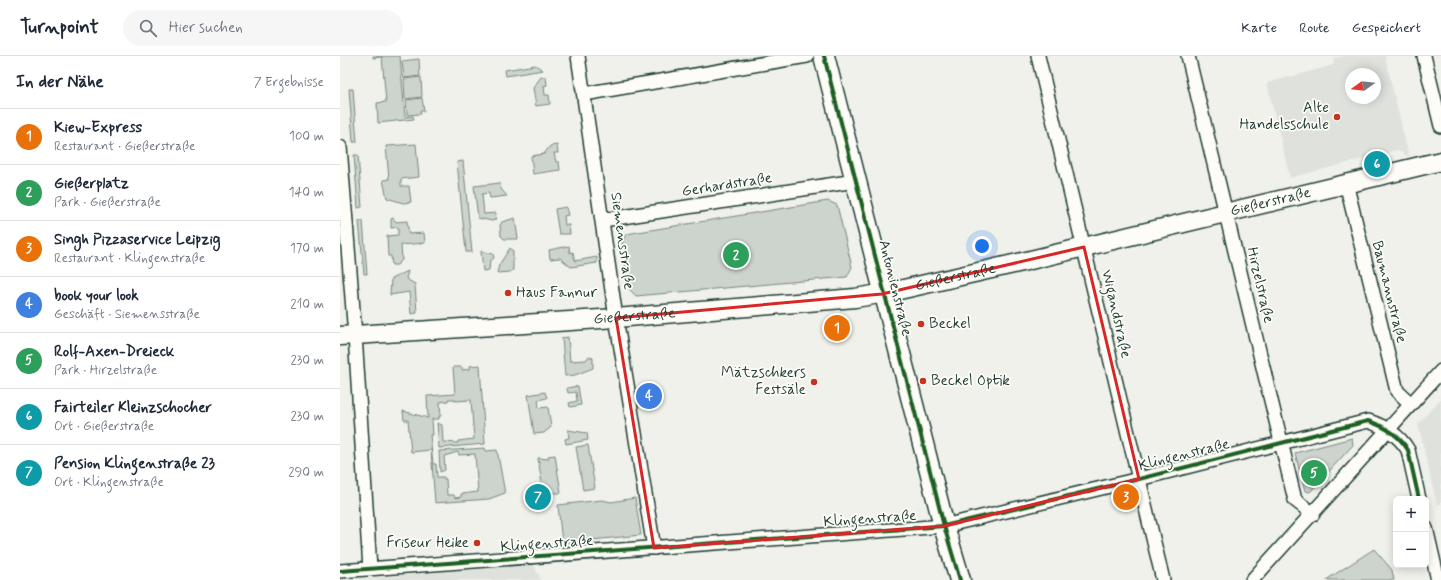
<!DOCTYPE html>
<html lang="de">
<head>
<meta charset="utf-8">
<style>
  body { margin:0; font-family:Mynerve,sans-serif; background:#f6f6f7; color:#1f2937 }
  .controls { position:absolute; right:12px; bottom:12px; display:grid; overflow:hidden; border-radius:6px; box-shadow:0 2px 10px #0003 }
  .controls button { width:36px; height:36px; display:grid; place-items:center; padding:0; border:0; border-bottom:1px solid #e0e1e3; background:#fff; color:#1f2937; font:20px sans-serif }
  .compass { position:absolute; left:1005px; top:12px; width:36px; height:36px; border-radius:50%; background:#fff; box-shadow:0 2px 10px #0003; rotate:255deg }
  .you { position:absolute; left:642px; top:190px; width:14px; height:14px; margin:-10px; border:3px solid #fff; border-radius:50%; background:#1a73e8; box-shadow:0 0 0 6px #1a73e833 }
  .badge { display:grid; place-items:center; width:26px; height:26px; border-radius:50%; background:#c8321e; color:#fff; font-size:13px; font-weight:700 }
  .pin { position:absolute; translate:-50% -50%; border:2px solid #fff; box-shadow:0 1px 4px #0006 }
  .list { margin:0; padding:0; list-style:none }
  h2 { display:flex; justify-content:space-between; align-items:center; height:52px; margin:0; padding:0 16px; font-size:17px }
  h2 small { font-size:13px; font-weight:400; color:#747a83 }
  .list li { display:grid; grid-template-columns:26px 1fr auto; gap:12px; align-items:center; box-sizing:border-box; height:56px; padding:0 16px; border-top:1px solid #e0e1e3 }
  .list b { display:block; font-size:15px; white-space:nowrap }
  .list p { margin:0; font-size:13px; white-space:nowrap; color:#747a83 }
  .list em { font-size:13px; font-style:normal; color:#747a83 }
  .icon { flex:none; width:22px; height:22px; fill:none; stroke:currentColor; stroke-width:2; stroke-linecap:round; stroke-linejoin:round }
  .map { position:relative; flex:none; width:1101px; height:524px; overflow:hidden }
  header { display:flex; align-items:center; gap:24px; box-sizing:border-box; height:56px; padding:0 20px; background:#fff; border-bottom:1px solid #e0e1e3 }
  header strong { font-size:19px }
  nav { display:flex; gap:22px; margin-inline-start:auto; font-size:14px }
  .search { width:280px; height:36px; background:#f6f6f7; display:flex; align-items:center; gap:10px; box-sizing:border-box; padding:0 14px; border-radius:22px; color:#747a83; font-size:15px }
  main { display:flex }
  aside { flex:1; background:#fff }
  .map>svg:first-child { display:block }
  .built { fill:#dfe2dc; fill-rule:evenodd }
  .green { fill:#cdd3cd; stroke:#768880 }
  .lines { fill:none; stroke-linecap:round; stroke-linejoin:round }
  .street-casing { stroke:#1f3d34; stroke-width:16 }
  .secondary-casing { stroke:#1f3d34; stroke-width:21 }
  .primary-casing { stroke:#1f3d34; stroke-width:23 }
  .street { stroke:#fdfcf7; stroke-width:13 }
  .secondary { stroke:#fdfcf7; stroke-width:18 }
  .primary { stroke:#fdfcf7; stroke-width:20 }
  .tram { stroke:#1f3d34; stroke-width:1 }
  .cycleway-casing { stroke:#fdfcf7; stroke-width:6 }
  .cycleway { stroke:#1b5e20; stroke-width:4 }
  .marked { fill:none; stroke:#d62828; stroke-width:3; stroke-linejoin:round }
  .poi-dot { fill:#c8321e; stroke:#fdfcf7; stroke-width:1.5 }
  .labels { text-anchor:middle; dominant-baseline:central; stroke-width:3.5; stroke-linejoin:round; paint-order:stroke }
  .poi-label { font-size:15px; fill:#1f3d34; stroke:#fdfcf7; text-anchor:end }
  .street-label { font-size:15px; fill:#1f3d34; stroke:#fdfcf7 }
</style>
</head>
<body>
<header>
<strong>Turnpoint</strong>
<div class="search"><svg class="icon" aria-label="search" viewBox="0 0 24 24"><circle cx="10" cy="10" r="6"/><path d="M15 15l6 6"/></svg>Hier suchen</div>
<nav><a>Karte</a><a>Route</a><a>Gespeichert</a></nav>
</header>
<main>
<aside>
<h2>In der Nähe<small>7 Ergebnisse</small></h2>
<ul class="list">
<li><span class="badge" style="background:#e8710a">1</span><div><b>Kiew-Express</b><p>Restaurant · Gießerstraße</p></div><em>100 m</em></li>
<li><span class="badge" style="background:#2e9e5b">2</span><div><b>Gießerplatz</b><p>Park · Gießerstraße</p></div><em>140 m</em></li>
<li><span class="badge" style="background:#e8710a">3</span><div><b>Singh Pizzaservice Leipzig</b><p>Restaurant · Klingenstraße</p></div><em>170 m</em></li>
<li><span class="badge" style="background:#3f7fe0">4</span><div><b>book your look</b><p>Geschäft · Siemensstraße</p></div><em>210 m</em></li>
<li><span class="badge" style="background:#2e9e5b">5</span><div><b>Rolf-Axen-Dreieck</b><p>Park · Hirzelstraße</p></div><em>230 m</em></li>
<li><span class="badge" style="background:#0f9aa8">6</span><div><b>Fairteiler Kleinzschocher</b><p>Ort · Gießerstraße</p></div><em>230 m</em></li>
<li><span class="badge" style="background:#0f9aa8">7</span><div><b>Pension Klingenstraße 23</b><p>Ort · Klingenstraße</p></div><em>290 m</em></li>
</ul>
</aside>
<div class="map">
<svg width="1101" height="524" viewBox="0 0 1101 524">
  <rect width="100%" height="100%" fill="#f0f1eb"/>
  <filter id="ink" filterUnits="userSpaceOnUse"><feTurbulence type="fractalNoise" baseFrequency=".025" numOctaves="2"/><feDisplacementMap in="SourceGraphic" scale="8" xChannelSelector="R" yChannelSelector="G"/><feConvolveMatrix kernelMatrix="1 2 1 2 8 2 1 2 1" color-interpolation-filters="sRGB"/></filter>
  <g filter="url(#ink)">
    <g class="built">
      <path d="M1004,0H1045L1069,101L1057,94L950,122L927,27L993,9L994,2ZM1011,18H1035V42H1011Z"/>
      <path d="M1101,342V448L1097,449L1078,368Z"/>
      <path d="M193,508L201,524H13L44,521Z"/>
    </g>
    <g class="green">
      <path d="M33,0H60L65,61L73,60L74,63L38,67L37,47L46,46L42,1L33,2Z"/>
      <path d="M79,3L80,20L64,22L62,5Z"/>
      <path d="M195,9L203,14L166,20L165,14Z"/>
      <path d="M81,21L82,41L65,43L64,23Z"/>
      <path d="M201,21H206L207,29L204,30L205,39H209L210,48L196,50L193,32Z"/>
      <path d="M9,33H13L17,86H13Z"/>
      <path d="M82,42L84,55H80L81,58L67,59L66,44Z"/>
      <path d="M76,88L79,121L61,123V130H69L71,146L63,147L47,142L43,124L49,123L46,90Z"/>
      <path d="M217,89L218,97H214L216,106H219L220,114L193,118L191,100L204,98L210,90Z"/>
      <path d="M14,99H18L22,151L18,152Z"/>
      <path d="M123,105L132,196H126L117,106Z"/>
      <path d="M160,127L161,133L167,140L150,142L149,137L142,138L144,158L156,157L155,164L152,165L138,162L134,130Z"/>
      <path d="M488,145L497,149L512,211L507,221L296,240L288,232L282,187L286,178Z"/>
      <path d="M226,151L228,159L224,160L225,169H229L230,178H219L215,153Z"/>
      <path d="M53,162L56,166L67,165L69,178L84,177L85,187L61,189L62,204L57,209H52L51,200H48L47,180L58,179V171L51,172V163Z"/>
      <path d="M175,162L178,183H164L161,180L160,169L162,166Z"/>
      <path d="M19,165H23L27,218H24Z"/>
      <path d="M229,190L230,197L233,196L235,205L257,201V207L231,211L220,202L210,203L209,194Z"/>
      <path d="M170,192L173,195V214L170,216L157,217L159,209Z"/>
      <path d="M141,195L153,198L154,202L150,205L149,214L143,215Z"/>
      <path d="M68,215L66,223L75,228L77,257L71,258L69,236L50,239L51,223Z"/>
      <path d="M228,281L230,305L246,304L249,300L253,302V312L235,319L225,320L222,282Z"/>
      <path d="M140,309L145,388L99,392L97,367L102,369L103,386L118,387V385L134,383L131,344L115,345V343H108V345L100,346L101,360H99V363H92L93,379H90L93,408H96L97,421H104V423H106L107,439H114L115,442L121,441V438L138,436L135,398L119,399L118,396L104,400L105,414L100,416L99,395L145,392L146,395L157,394L165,437L149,443L95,447L91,394L71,396L68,364H64L63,355L88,362L87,340L115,338L113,311H122V314L130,313V310Z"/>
      <path d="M238,330L241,349L230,351L229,347L237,345L236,336L228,337L227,332Z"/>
      <path d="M205,336L207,342L198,344L199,352L208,351L211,371L204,377L194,378L188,339Z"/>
      <path d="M228,374L247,377L248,384L226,388L225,383L229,382Z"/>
      <path d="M1012,382L1013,389L970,436L965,435L955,397Z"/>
      <path d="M248,389L255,432L243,434L236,391Z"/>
      <path d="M215,399L221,437H208V442H204L198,402L208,403V400Z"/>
      <path d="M295,442L301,479L222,487L218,449L262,444L271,446Z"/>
      <path d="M1034,493L1052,514L1054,524H986Z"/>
    </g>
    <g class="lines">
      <defs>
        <g id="street">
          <path d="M238,0L276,262L314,492"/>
          <path d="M698,0L823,524"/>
          <path d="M848,0L955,444L973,458"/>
          <path d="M1084,0L1101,70"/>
          <path d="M244,38L467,0"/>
          <path d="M0,91L15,279L30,513"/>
          <path d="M1006,127L1057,335L1071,348"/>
          <path d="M263,164L515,125"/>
          <path d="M1086,472L1098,524"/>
          <path d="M0,515L604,470L799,423L1028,365C1044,370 1059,379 1068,394L1079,443"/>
          <path d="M912,524L1101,315"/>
        </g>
        <g id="secondary">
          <path id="s1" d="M0,280L276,262L515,242L546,237L678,207L1101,105"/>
        </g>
        <path id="primary" d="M484,0L604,470L620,524"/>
      </defs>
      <use href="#street" class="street-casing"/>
      <use href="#secondary" class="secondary-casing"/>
      <use href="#primary" class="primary-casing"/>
      <use href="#street" class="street"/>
      <use href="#secondary" class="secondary"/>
      <use href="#primary" class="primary"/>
      <path class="tram" d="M486,0L620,524"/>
      <defs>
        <g id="cycleway">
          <path d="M484,0L604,470L620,524"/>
          <path d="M0,515L604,470L799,423L1028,365C1044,370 1059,379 1068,394L1079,443"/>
        </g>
      </defs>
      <use href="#cycleway" class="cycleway-casing"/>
      <use href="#cycleway" class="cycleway"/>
    </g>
  </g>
  <path class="marked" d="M744,191L799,423L604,470L314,492L276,262L542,238Z"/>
  <g class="poi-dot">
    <circle cx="997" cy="61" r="4"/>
    <circle cx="168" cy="237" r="4"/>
    <circle cx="581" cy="268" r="4"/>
    <circle cx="583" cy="325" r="4"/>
    <circle cx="474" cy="326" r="4"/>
    <circle cx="137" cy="487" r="4"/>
  </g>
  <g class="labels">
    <g class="poi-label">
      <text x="989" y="52">Alte<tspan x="989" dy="17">Handelsschule</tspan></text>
      <text x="176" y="237" text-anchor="start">Haus Fannur</text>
      <text x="589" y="268" text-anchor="start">Beckel</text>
      <text x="466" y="317">Mätzschkers<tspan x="466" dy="17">Festsäle</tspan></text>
      <text x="591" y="325" text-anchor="start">Beckel Optik</text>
      <text x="129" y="487">Friseur Heike</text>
    </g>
    <g class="street-label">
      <text transform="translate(387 129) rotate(-9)">Gerhardstraße</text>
      <text stroke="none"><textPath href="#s1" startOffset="943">Gießerstraße</textPath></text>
      <text transform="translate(282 185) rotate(82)">Siemensstraße</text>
      <text stroke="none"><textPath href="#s1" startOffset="619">Gießerstraße</textPath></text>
      <text transform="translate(920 229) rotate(77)">Hirzelstraße</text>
      <text transform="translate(555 232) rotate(76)">Antonienstraße</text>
      <text transform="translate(1049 236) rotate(76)">Baumannstraße</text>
      <text transform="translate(776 258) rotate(77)">Wigandstraße</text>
      <text stroke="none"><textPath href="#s1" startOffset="295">Gießerstraße</textPath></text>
      <text transform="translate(844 399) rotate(-14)">Klingenstraße</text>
      <text transform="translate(530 463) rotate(-4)">Klingenstraße</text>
      <text transform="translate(207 488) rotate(-4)">Klingenstraße</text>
    </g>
  </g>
</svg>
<div class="controls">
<button>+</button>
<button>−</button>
</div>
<svg class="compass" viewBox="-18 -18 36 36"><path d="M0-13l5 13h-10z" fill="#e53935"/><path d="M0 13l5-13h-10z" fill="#747a83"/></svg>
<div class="you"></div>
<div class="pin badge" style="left:497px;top:272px;background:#e8710a">1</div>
<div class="pin badge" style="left:396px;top:199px;background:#2e9e5b">2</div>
<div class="pin badge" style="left:786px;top:441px;background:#e8710a">3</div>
<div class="pin badge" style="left:309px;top:340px;background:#3f7fe0">4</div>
<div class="pin badge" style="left:974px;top:417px;background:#2e9e5b">5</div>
<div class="pin badge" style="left:1037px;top:108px;background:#0f9aa8">6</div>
<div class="pin badge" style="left:198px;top:441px;background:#0f9aa8">7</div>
</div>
</main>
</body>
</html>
